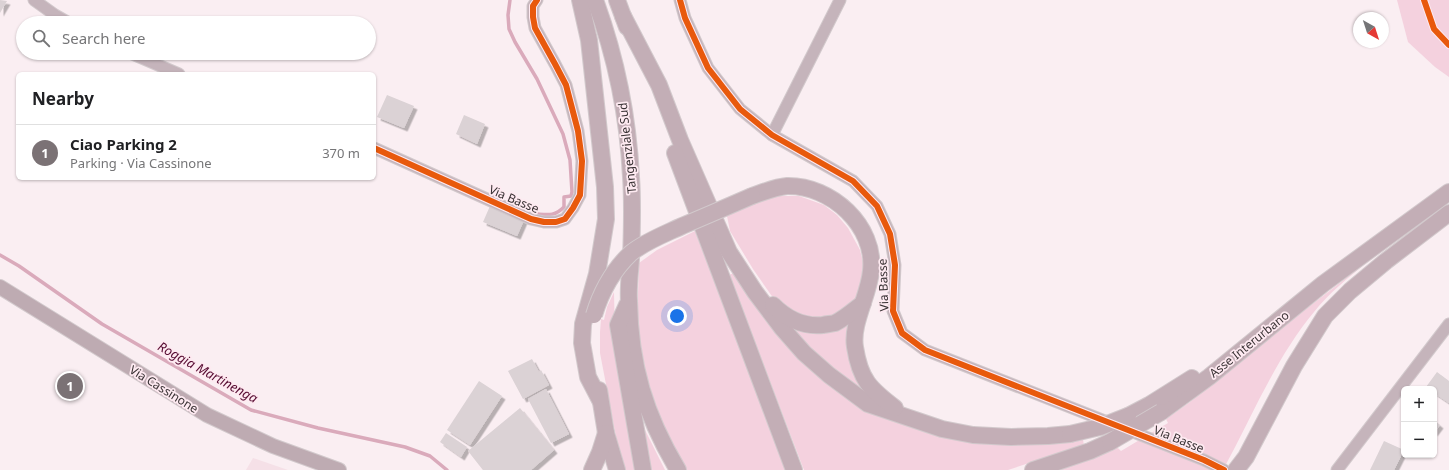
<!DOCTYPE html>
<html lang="en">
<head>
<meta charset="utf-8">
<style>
  body { margin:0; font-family:"Noto Sans",sans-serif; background:#f2f2f2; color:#202124 }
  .controls { position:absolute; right:12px; bottom:12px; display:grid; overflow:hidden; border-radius:6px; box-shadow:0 1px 3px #0004 }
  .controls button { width:36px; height:36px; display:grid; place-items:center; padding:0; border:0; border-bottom:1px solid #e0e0e0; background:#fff; color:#202124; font:20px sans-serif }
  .compass { position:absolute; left:1353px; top:12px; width:36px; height:36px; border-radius:50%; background:#fff; box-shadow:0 1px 3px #0004; rotate:141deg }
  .you { position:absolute; left:677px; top:316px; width:14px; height:14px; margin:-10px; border:3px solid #fff; border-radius:50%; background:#1a73e8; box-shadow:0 0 0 6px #1a73e833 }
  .badge { display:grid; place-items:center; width:26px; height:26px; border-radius:50%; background:#7b7275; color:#fff; font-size:13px; font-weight:700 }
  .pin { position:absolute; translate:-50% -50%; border:2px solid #fff; box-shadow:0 1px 4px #0006 }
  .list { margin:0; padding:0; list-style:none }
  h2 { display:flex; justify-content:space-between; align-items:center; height:52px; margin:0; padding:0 16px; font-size:17px }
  h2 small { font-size:13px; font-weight:400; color:#757577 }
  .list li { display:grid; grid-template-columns:26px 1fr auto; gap:12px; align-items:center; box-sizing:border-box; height:56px; padding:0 16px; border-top:1px solid #e0e0e0 }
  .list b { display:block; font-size:15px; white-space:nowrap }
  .list p { margin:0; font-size:13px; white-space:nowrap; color:#757577 }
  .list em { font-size:13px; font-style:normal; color:#757577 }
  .icon { flex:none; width:22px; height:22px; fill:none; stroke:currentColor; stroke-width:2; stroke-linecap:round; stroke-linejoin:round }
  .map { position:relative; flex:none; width:1449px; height:470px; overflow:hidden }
  .search { position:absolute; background:#fff; box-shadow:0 1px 3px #0004; left:16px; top:16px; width:360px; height:44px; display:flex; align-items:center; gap:10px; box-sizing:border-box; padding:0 14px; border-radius:22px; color:#757577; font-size:15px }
  .panel { position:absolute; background:#fff; box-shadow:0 1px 3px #0004; left:16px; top:72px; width:360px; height:108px; border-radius:6px }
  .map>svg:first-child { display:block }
  .built { fill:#f5e0e7 }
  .green { fill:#f4d1de }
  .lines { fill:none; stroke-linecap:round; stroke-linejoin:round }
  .stream { stroke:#daaabb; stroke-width:3.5 }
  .building { fill:#dbd2d5; filter:url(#shadow) }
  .minor-casing { stroke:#d2c9cc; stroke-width:13 }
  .major-casing { stroke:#d2c9cc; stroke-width:16 }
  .highway-casing { stroke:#d2c9cc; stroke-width:18 }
  .minor { stroke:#c5b4bb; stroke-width:11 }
  .major { stroke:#beabb2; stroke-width:14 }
  .highway { stroke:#c3aeb6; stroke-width:16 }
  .highway-bridge-casing { stroke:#d2c9cc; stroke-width:18; stroke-linecap:butt }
  .highway-bridge { stroke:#c3aeb6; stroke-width:16 }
  .cycleway-casing { stroke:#feeaf1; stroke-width:8 }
  .cycleway { stroke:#e8590c; stroke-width:6 }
  .labels { text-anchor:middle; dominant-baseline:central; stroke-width:3.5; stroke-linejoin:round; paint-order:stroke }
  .street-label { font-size:12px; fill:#373032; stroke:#feeaf1 }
  .water-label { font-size:13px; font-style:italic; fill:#570c32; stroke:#feeaf1 }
</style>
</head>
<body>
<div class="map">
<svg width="1449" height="470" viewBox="0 0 1449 470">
  <defs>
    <filter id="shadow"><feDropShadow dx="3.5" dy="3.5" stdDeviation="0" flood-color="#0004"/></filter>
  </defs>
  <rect width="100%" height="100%" fill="#faeef2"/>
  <path class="built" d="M253,458L288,470H246Z"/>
  <g class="green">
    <path d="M1397,0H1449V77L1435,67L1408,42Z"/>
    <path d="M779,196H799L824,205L837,215L848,228L860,250L865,270L861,292L851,305L833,318L797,319L776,302L753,269L730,231L727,216L759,201Z"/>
    <path d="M695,231L774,437L786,470H686L665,432L647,378L637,324L639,263L657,250Z"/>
    <path d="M1367,262C1348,278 1329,293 1314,312C1275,359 1252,417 1223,470H1047L1116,446L1121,451L1168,423L1166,419L1190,402L1236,363Z"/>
    <path d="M736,272L748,297L788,344L835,390L878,416L933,435L979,444L1035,445L1083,439L1084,447L1026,464L1008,470H804L729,275Z"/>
    <path d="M614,292L615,339L638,470H623L622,468L600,353V332L601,319L604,320L607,307Z"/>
    <path d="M853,320L865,386L864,393L861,394L791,332V326Z"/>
    <path d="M640,424L645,430L665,470H647Z"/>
  </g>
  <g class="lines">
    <g class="stream">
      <path d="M510,0L508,15L509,29L515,42L537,79L563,134L570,160L572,192L571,196L564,197V207C555,216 549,215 538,214"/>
      <path d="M0,255L19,266L102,324L251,410L318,428L405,447L430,456L447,470"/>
    </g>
  </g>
  <g class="building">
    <path d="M0,0L7,1L0,13Z"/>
    <path d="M387,95L414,106L404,128L377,117Z"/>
    <path d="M464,115L485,124L477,144L456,134Z"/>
    <path d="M490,206L524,220L517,236L483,222Z"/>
    <path d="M532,359L539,372L541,370L549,385L523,399L508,371Z"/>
    <path d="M1437,372L1449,381V403L1434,393V389H1429L1426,387Z"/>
    <path d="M479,381L502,396L470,445L447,430Z"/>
    <path d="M546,389L569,434L551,443L528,399Z"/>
    <path d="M520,408L554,450L531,470H483L468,451Z"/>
    <path d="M1434,420L1440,425L1434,433Z"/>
    <path d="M446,433L467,447L461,457L440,442Z"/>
    <path d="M1384,441L1404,450L1394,470H1370Z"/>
  </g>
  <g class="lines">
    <defs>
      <g id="minor">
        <path d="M34,0L55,15L69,23"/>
        <path d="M680,0L685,18L708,68L740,109L772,135L853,181L877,206L890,234L895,265L893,311L902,333L925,350L1204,460L1224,470"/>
        <path d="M130,53L179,74"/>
        <path d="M772,135L840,0"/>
        <path d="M374,148L531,219L544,222H556L565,219L573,208L580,195L582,161L578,131L566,85L555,64L535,28L533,17V6L537,0"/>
        <path d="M1337,470L1449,324"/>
      </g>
      <path id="major" d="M0,287L207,415L273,446L339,470"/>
      <g id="highway">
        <path d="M580,0L589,40L605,187L606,219L597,274L583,324L582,343L588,377L600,400"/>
        <path d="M595,0C616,57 628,116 631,177C633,204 632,231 631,259C630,273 628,287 629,301C630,365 645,415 678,470"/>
        <path d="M617,0L627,27"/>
        <path d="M623,16L659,85L680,140L729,252L755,292L782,328L804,353L829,375L868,404L942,429L973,435L1011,437L1048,436L1070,434"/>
        <path d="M675,153L794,470"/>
        <path d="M752,196C764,192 775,187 787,186C831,185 876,226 871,271C869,295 851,324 855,347C860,380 870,389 895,408"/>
        <path d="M627,305L618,325L643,470"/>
        <path d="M773,305C787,319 803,327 823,325C827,324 831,324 835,323C845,318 854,310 863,303"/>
        <path d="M599,390L606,433L617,470"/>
        <path d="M1161,412L1209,377L1323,284L1449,192"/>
        <path d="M1128,416L1149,405L1192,378"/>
        <path d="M592,470L600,452L606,433"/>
        <path d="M1033,470L1090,451L1110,442"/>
        <path d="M1236,470L1246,457L1294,366L1325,316L1350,291L1386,261L1449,213"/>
      </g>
    </defs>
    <use href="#minor" class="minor-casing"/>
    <use href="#major" class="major-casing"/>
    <use href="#highway" class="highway-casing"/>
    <use href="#minor" class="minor"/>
    <use href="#major" class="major"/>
    <use href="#highway" class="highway"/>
    <defs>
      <g id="highway-bridge">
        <path d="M594,315C601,292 613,270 631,253C646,241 665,234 682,226C706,216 729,206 752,196"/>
        <path d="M1070,434L1100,427L1128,416"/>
        <path d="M1110,442L1161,412"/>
      </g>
    </defs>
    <use href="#highway-bridge" class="highway-bridge-casing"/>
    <use href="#highway-bridge" class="highway-bridge"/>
    <defs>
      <g id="cycleway">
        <path d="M680,0L685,18L708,68L740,109L772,135L853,181L877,206L890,234L895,265L893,311L902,333L925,350L1204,460L1224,470"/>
        <path d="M1424,0L1434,29L1449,45"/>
        <path d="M374,148L531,219L544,222H556L565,219L573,208L580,195L582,161L578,131L566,85L555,64L535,28L533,17V6L537,0"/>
      </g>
    </defs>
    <use href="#cycleway" class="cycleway-casing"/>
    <use href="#cycleway" class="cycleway"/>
  </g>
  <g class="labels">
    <g class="street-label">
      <text transform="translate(627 148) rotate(-96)">Tangenziale Sud</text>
      <text transform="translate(514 199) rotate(23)">Via Basse</text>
      <text transform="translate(883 285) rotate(-92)">Via Basse</text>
      <text transform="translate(1249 344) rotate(-39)">Asse Interurbano</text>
      <text transform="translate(164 389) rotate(32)">Via Cassinone</text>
      <text transform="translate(1179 439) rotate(22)">Via Basse</text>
    </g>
    <g class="water-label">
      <text transform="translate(208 372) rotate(29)">Roggia Martinenga</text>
    </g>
  </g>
</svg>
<div class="controls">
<button>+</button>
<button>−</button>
</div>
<svg class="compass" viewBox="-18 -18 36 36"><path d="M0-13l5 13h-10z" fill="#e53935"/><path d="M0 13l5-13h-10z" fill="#757577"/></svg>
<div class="you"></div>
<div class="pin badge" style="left:70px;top:386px">1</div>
<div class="search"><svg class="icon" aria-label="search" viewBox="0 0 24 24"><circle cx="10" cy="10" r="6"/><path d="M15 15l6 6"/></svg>Search here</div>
<section class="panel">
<h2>Nearby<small></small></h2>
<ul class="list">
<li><span class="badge">1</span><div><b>Ciao Parking 2</b><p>Parking · Via Cassinone</p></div><em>370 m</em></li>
</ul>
</section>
</div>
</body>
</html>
